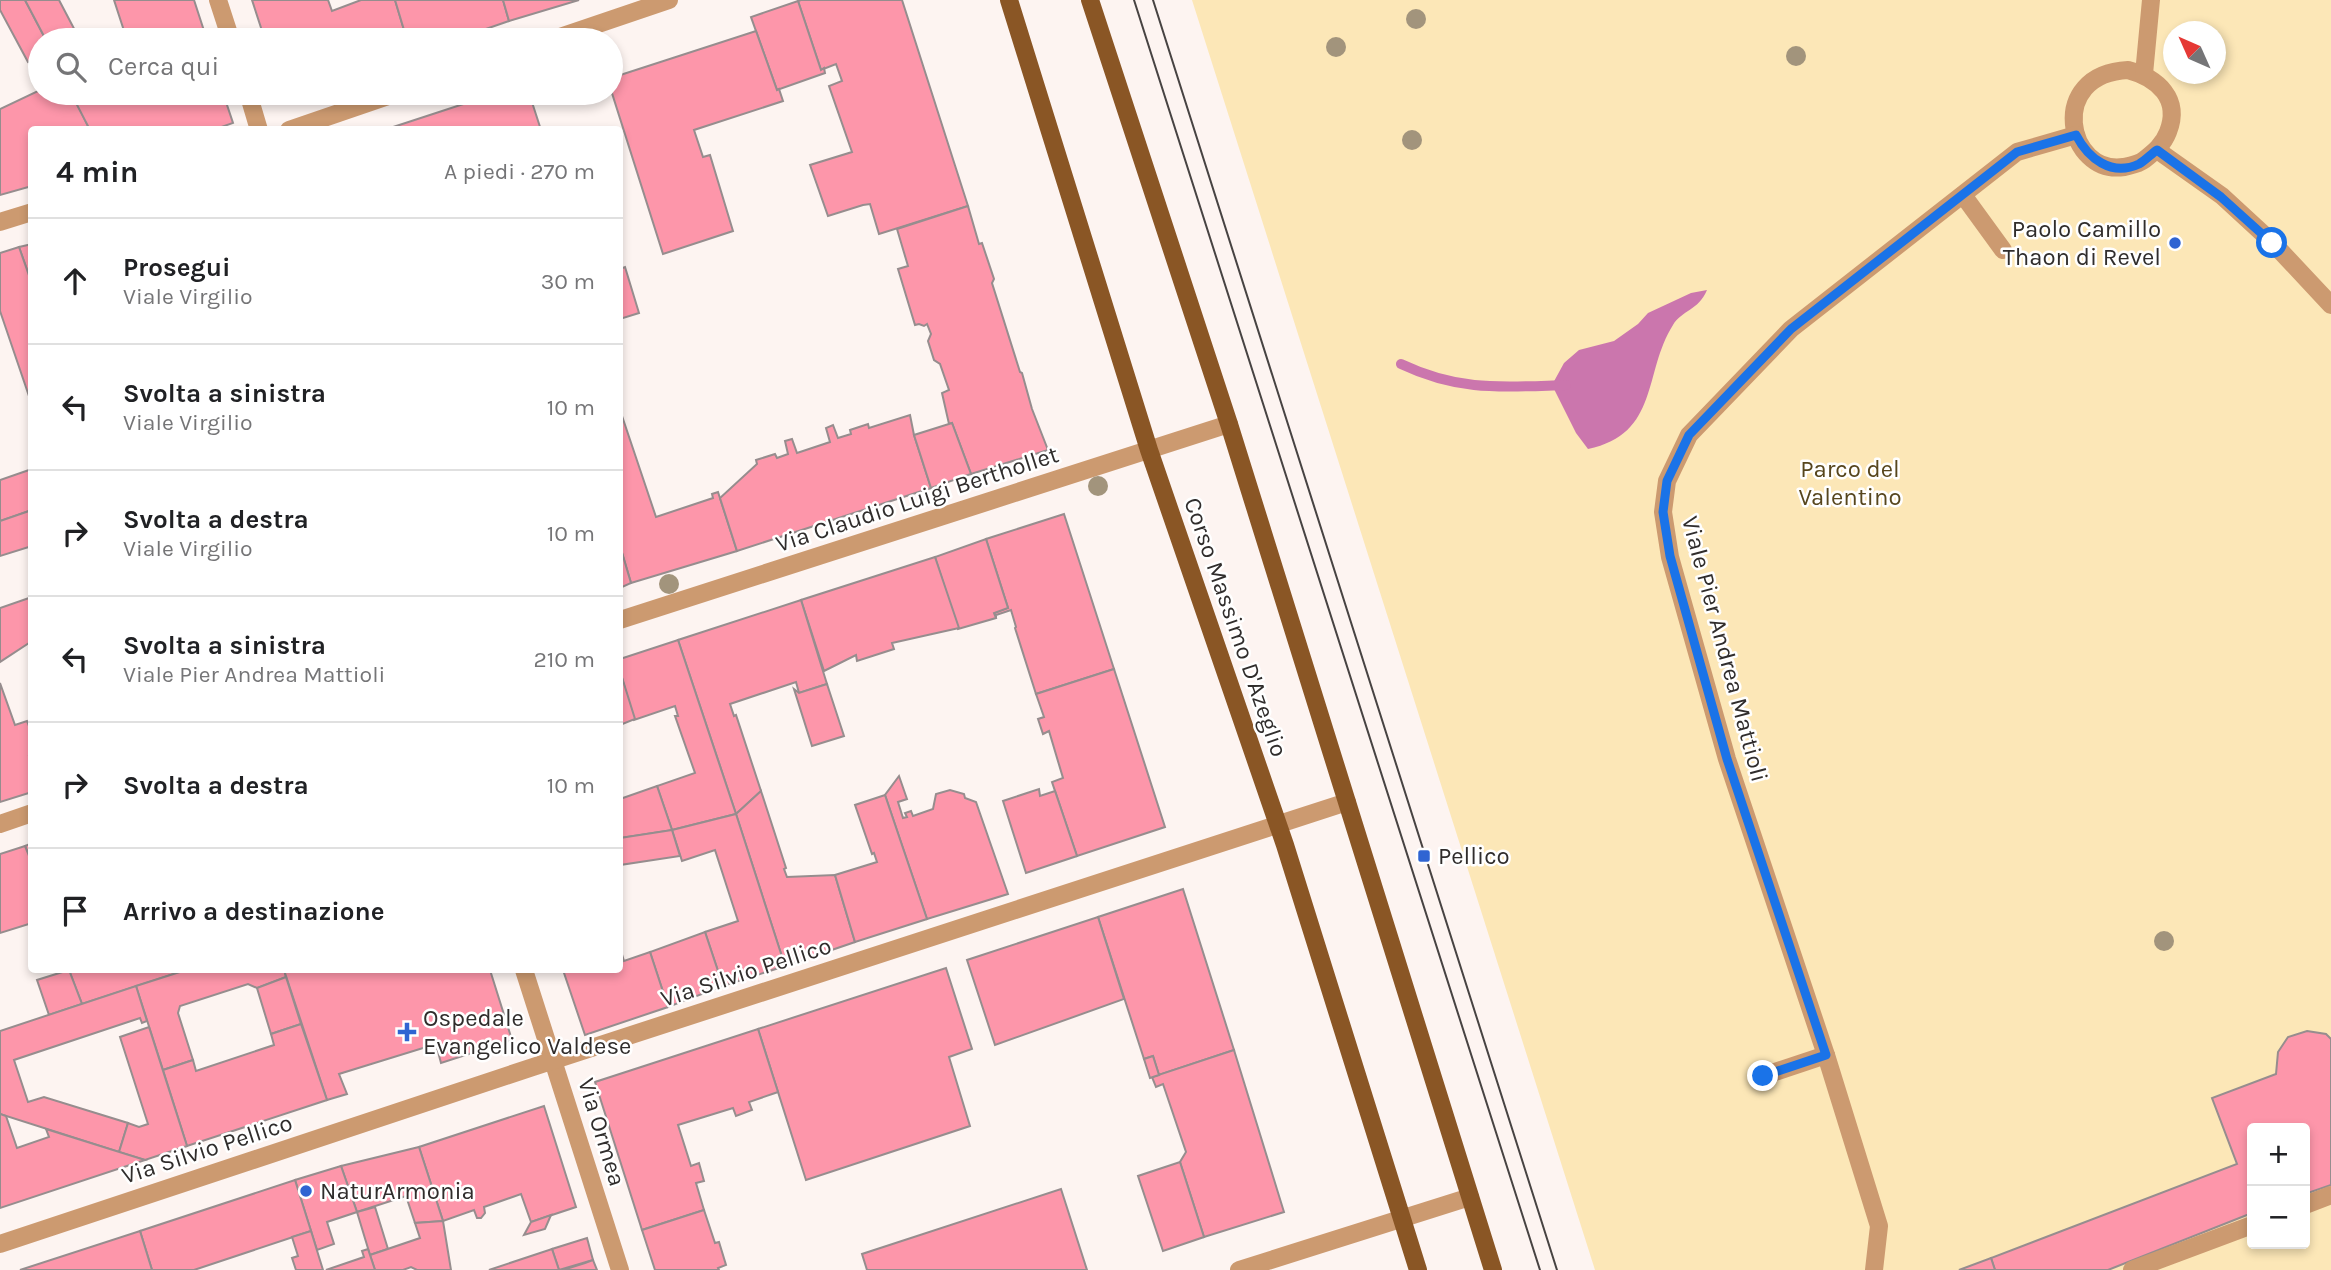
<!DOCTYPE html>
<html lang="it">
<head>
<meta charset="utf-8">
<style>
  body { margin:0; font-family:Karla,sans-serif; background:#f2f2f2; color:#202124 }
  .controls { position:absolute; right:21px; bottom:21px; display:grid; overflow:hidden; border-radius:7px; box-shadow:0 4px 10px #0003 }
  .controls button { width:63px; height:63px; display:grid; place-items:center; padding:0; border:0; border-bottom:2px solid #e0e0e0; background:#fff; color:#202124; font:35px sans-serif }
  .compass { position:absolute; left:2163px; top:21px; width:63px; height:63px; border-radius:50%; background:#fff; box-shadow:0 4px 10px #0003; rotate:315deg }
  .stop { position:absolute; width:21px; height:21px; margin:-16px; border:5px solid #1a73e8; border-radius:50%; background:#fff }
  .stop.end { background:#1a73e8; border-color:#fff; box-shadow:0 2px 7px #0008 }
  .list { margin:0; padding:0; list-style:none }
  h2 { display:flex; justify-content:space-between; align-items:center; height:91px; margin:0; padding:0 28px; font-size:30px }
  h2 small { font-size:23px; font-weight:400; color:#757577 }
  .list li { display:grid; grid-template-columns:46px 1fr auto; gap:21px; align-items:center; box-sizing:border-box; height:126px; padding:0 28px; border-top:2px solid #e0e0e0 }
  .list b { display:block; font-size:26px; white-space:nowrap }
  .list p { margin:0; font-size:23px; white-space:nowrap; color:#757577 }
  .list em { font-size:23px; font-style:normal; color:#757577 }
  .icon { flex:none; width:38px; height:38px; fill:none; stroke:currentColor; stroke-width:2; stroke-linecap:round; stroke-linejoin:round }
  .map { position:relative; flex:none; width:2331px; height:1270px; overflow:hidden }
  .search { position:absolute; background:#fff; box-shadow:0 4px 10px #0003; left:28px; top:28px; width:595px; height:77px; display:flex; align-items:center; gap:18px; box-sizing:border-box; padding:0 24px; border-radius:38px; color:#757577; font-size:26px }
  .panel { position:absolute; background:#fff; box-shadow:0 4px 10px #0003; left:28px; top:126px; width:595px; height:847px; border-radius:7px }
  .map>svg:first-child { display:block }
  .green { fill:#fce7b7; fill-rule:evenodd }
  .water { fill:#cb76ad }
  .lines { fill:none; stroke-linecap:round; stroke-linejoin:round }
  .stream { stroke:#cb76ad; stroke-width:10 }
  .building { fill:#fd96aa; stroke:#968d8e; stroke-width:2 }
  .lane { stroke:#cc9a70; stroke-width:18 }
  .street { stroke:#cc9a70; stroke-width:18 }
  .primary { stroke:#8a5625; stroke-width:18 }
  .tram { stroke:#474342; stroke-width:2 }
  .tree { fill:#a2947c }
  .route { stroke:#1a73e8; stroke-width:9 }
  .poi-dot { fill:#2f64d2; stroke:#fff; stroke-width:2.5 }
  .labels { text-anchor:middle; dominant-baseline:central; stroke-width:5; stroke-linejoin:round; paint-order:stroke }
  .poi-label { font-size:24px; fill:#302d2c; stroke:#fff; text-anchor:start }
  .park-label { font-size:24px; fill:#57461d; stroke:#fff }
  .street-label { font-size:24px; fill:#302d2c; stroke:#fff }
</style>
</head>
<body>
<div class="map">
<svg width="2331" height="1270" viewBox="0 0 2331 1270">
  <rect width="100%" height="100%" fill="#fdf4f1"/>
  <path class="green" d="M1192,0H2331V1270H1595ZM2174,32H2216V74H2174ZM2252,1128H2305V1244H2252Z"/>
  <path class="water" d="M1707,290C1698,311 1682,310 1673,325C1643,372 1660,434 1588,449L1576,433L1552,385L1564,363L1579,350L1614,341L1638,324L1648,313L1691,293Z"/>
  <g class="lines">
    <path class="stream" d="M1401,364C1460,392 1503,387 1566,385"/>
  </g>
  <g class="building">
    <path d="M0,0H25L46,40H40V64L38,60L28,62L0,10Z"/>
    <path d="M25,0H59L80,40H46Z"/>
    <path d="M114,0H194L207,40H127Z"/>
    <path d="M252,0H328L332,11L361,0H395L407,40H265Z"/>
    <path d="M395,0H503L509,21L454,40H407Z"/>
    <path d="M503,0H579L509,21Z"/>
    <path d="M801,0H902L968,206L879,234L870,204L863,205L828,216L810,165L852,152L829,86L842,81L836,64L821,70L798,1Z"/>
    <path d="M798,1L821,70L824,68L825,73L777,90L751,17Z"/>
    <path d="M756,31L777,90L779,89L783,101L694,130L703,157L710,155L733,231L663,254L611,90V78Z"/>
    <path d="M40,90V93H72L90,130H32V186L0,195V109Z"/>
    <path d="M72,93H94L75,101Z"/>
    <path d="M94,93H223L233,123L213,130H90L75,101Z"/>
    <path d="M497,93H529L541,130H384Z"/>
    <path d="M968,206L979,244L982,243L994,279L992,283L1020,372L1022,373L1032,409L1048,450L971,474L952,423L949,424L942,393L949,390L940,364L934,360L928,341L931,334L927,324L924,326L919,324L915,325L898,269L908,266L897,229Z"/>
    <path d="M32,244V284L19,247Z"/>
    <path d="M19,247L32,284V405L0,311V253Z"/>
    <path d="M625,267L639,313L620,319V269Z"/>
    <path d="M620,410L656,517L713,498L712,494L718,492L737,551L631,583L620,546Z"/>
    <path d="M910,415L914,435L931,488L737,551L720,498L757,464L756,460L775,454L777,458L788,454L785,441L792,439L797,453L830,442L826,428L833,425L838,438L851,434L850,430L868,424L869,428Z"/>
    <path d="M952,423L971,474L931,488L914,435Z"/>
    <path d="M32,469V510L0,521V480Z"/>
    <path d="M32,510V546L0,556V521Z"/>
    <path d="M1064,514L1114,669L1036,694L1015,628L1016,627L1011,610L996,615V618L994,613L1008,608L986,539Z"/>
    <path d="M986,539L1008,608L994,613L996,618L958,629L935,557Z"/>
    <path d="M620,546L631,583L620,588Z"/>
    <path d="M935,557L959,628L892,643L894,649L857,661L856,655L824,671L801,600Z"/>
    <path d="M32,597V641L0,662V608Z"/>
    <path d="M801,600L827,684L799,693L796,682L730,704L734,716L736,715L761,791L736,814L678,640Z"/>
    <path d="M678,640L736,814L672,830L657,786L695,773L675,716H678L675,706L634,720L620,671V659Z"/>
    <path d="M1114,669L1165,827L1077,856L1052,782L1063,778L1049,731L1043,734L1038,719L1044,717L1036,694Z"/>
    <path d="M620,671L635,719L620,725Z"/>
    <path d="M0,683L15,725L27,721L32,734V755L29,756L32,764V792L0,802Z"/>
    <path d="M827,684L844,736L812,746L794,689L799,693Z"/>
    <path d="M899,776L907,799L898,802L903,818L907,817L905,813L911,811L913,816L933,809L936,794L950,790L964,794L965,798L976,802L1008,894L927,919L885,795Z"/>
    <path d="M657,786L672,830L620,838V799Z"/>
    <path d="M1039,789L1040,796L1055,791L1077,856L1026,873L1003,801Z"/>
    <path d="M761,791L786,868L784,869L787,877L835,875L855,942L785,966L736,814Z"/>
    <path d="M885,795L927,919L855,942L835,875L877,862L874,853L872,854L855,805Z"/>
    <path d="M736,814L785,966L723,986L705,932L738,921L715,850L682,861L672,830Z"/>
    <path d="M672,830L680,856L620,865V838Z"/>
    <path d="M32,843V863L25,846Z"/>
    <path d="M25,846L32,863V923L0,933V854Z"/>
    <path d="M1183,889L1234,1050L1159,1075L1153,1056L1144,1059L1098,917Z"/>
    <path d="M1098,917L1124,999L995,1045L967,960Z"/>
    <path d="M705,932L723,986L668,1007L650,952Z"/>
    <path d="M620,948L624,961L650,952L668,1007L585,1035L563,970H620Z"/>
    <path d="M946,968L972,1049L949,1057L970,1126L806,1180L758,1029Z"/>
    <path d="M69,970H186L82,1004Z"/>
    <path d="M69,970L82,1004L49,1015L37,980Z"/>
    <path d="M186,970H284L286,977L257,988L248,984L180,1006L178,1013L193,1060L163,1070L136,986Z"/>
    <path d="M284,970H490L512,1040L441,1063L436,1044L368,1065L339,1074L347,1094L327,1100Z"/>
    <path d="M286,977L301,1024L271,1034L257,988Z"/>
    <path d="M136,986L147,1021L142,1023L140,1018L14,1060L28,1102L44,1097L128,1123L119,1152L0,1114V1031Z"/>
    <path d="M301,1024L327,1100L187,1146L163,1070L193,1060L196,1071L274,1045L271,1034Z"/>
    <path d="M149,1027L187,1146L145,1160L119,1152L128,1123L139,1127L148,1124L120,1037Z"/>
    <path d="M758,1029L778,1092L749,1102L752,1110L736,1116L733,1108L678,1125L691,1166L699,1163L704,1181L696,1183L704,1210L642,1230L595,1082Z"/>
    <path d="M2307,1031L2326,1034L2331,1039V1185L2305,1194V1128H2252V1213L2108,1270H1995L1991,1258L2237,1164L2212,1098L2276,1074L2278,1052L2288,1037Z"/>
    <path d="M1234,1050L1284,1212L1204,1237L1180,1162L1186,1152L1163,1084L1156,1087L1152,1077Z"/>
    <path d="M1153,1056L1159,1075L1150,1078L1144,1059Z"/>
    <path d="M544,1106L576,1207L531,1222L521,1194L484,1207L485,1213L481,1218H477L474,1210L443,1221L419,1147Z"/>
    <path d="M0,1114L6,1116L17,1148L49,1137L46,1129L145,1160L0,1208Z"/>
    <path d="M419,1147L443,1221L415,1223L406,1196L357,1212L341,1166Z"/>
    <path d="M1180,1162L1204,1237L1163,1251L1138,1176Z"/>
    <path d="M341,1166L357,1212L327,1222L334,1244L317,1250L295,1180Z"/>
    <path d="M295,1180L311,1231L194,1270H152L140,1231Z"/>
    <path d="M1061,1189L1087,1270H867L862,1254Z"/>
    <path d="M375,1207L388,1249L370,1255L357,1212Z"/>
    <path d="M704,1210L715,1243L719,1242L726,1265L718,1268L719,1270H655L642,1230Z"/>
    <path d="M551,1215L545,1229L524,1235L531,1222Z"/>
    <path d="M443,1221L451,1270H417L411,1267L403,1270H375L370,1255L420,1238L415,1223Z"/>
    <path d="M140,1231L152,1270H20Z"/>
    <path d="M311,1231L323,1270H296L292,1258L298,1256L292,1237Z"/>
    <path d="M587,1238L593,1260L559,1270L552,1249Z"/>
    <path d="M368,1249L375,1270H326L364,1257L362,1251Z"/>
    <path d="M552,1249L559,1270H489Z"/>
    <path d="M1991,1258L1995,1270H1959Z"/>
    <path d="M593,1260L597,1270H563L585,1263Z"/>
  </g>
  <g class="lines">
    <g class="lane">
      <path d="M2305,1205L2331,1195"/>
      <path d="M2132,1270L2252,1225"/>
    </g>
    <g class="street">
      <path d="M218,0L231,40"/>
      <path d="M551,40L669,0"/>
      <path d="M2128,70C2158,78 2181,99 2168,132C2163,145 2154,152 2144,160C2137,165 2131,165 2124,167C2067,176 2046,74 2128,70Z"/>
      <path d="M2144,74L2151,0"/>
      <path d="M248,93L259,130"/>
      <path d="M289,130L397,93"/>
      <path d="M2157,150L2222,196L2272,242L2331,305"/>
      <path d="M1963,195L2003,250"/>
      <path d="M0,222L32,212"/>
      <path d="M620,620L1229,424"/>
      <path d="M0,824L32,813"/>
      <path d="M524,970L620,1270"/>
      <path d="M1763,1076L1826,1055"/>
      <path d="M0,1244L533,1067L1347,802"/>
      <path d="M1239,1270L1470,1197"/>
      <path d="M1874,1270L1879,1226L1826,1055L1727,759L1670,557L1663,512L1667,481L1689,435L1791,329L2017,152L2076,135"/>
    </g>
    <g class="primary">
      <path d="M1009,0L1149,450L1285,845L1418,1270"/>
      <path d="M1090,0L1229,424L1493,1270"/>
    </g>
    <g class="tram">
      <path d="M1134,0L1540,1270"/>
      <path d="M1153,0L1557,1270"/>
    </g>
  </g>
  <g class="tree">
    <circle cx="1416" cy="19" r="10"/>
    <circle cx="1336" cy="47" r="10"/>
    <circle cx="1796" cy="56" r="10"/>
    <circle cx="1412" cy="140" r="10"/>
    <circle cx="1098" cy="486" r="10"/>
    <circle cx="669" cy="584" r="10"/>
    <circle cx="2164" cy="941" r="10"/>
  </g>
  <g class="lines">
    <path class="route" d="M1763,1076L1826,1055L1727,759L1670,556L1663,512L1667,481L1689,435L1791,329L2017,152L2076,135C2088,158 2111,177 2139,164C2145,161 2151,154 2157,150L2221,197L2272,243"/>
  </g>
  <g class="poi-dot">
    <circle cx="2175" cy="243" r="7"/>
    <rect x="1417" y="849" width="14" height="14" rx="3.5"/>
    <path d="M403.5 1021.5h7v7h7v7h-7v7h-7v-7h-7v-7h7z"/>
    <circle cx="306" cy="1191" r="7"/>
  </g>
  <g class="labels">
    <g class="poi-label">
      <text x="2161" y="229" text-anchor="end">Paolo Camillo<tspan x="2161" dy="28">Thaon di Revel</tspan></text>
      <text x="1438" y="856">Pellico</text>
      <text x="423" y="1018">Ospedale<tspan x="423" dy="28">Evangelico Valdese</tspan></text>
      <text x="320" y="1191">NaturArmonia</text>
    </g>
    <g class="park-label">
      <text x="1850" y="469">Parco del<tspan x="1850" dy="28">Valentino</tspan></text>
    </g>
    <g class="street-label">
      <text transform="translate(917 499) rotate(-18)">Via Claudio Luigi Berthollet</text>
      <text transform="translate(1236 627) rotate(71)">Corso Massimo D'Azeglio</text>
      <text transform="translate(1725 649) rotate(75)">Viale Pier Andrea Mattioli</text>
      <text transform="translate(746 972) rotate(-18)">Via Silvio Pellico</text>
      <text transform="translate(602 1132) rotate(73)">Via Ormea</text>
      <text transform="translate(207 1149) rotate(-18)">Via Silvio Pellico</text>
    </g>
  </g>
</svg>
<div class="controls">
<button>+</button>
<button>−</button>
</div>
<svg class="compass" viewBox="-18 -18 36 36"><path d="M0-13l5 13h-10z" fill="#e53935"/><path d="M0 13l5-13h-10z" fill="#757577"/></svg>
<div class="stop" style="left:2272px;top:243px"></div>
<div class="stop end" style="left:1763px;top:1076px"></div>
<div class="search"><svg class="icon" aria-label="search" viewBox="0 0 24 24"><circle cx="10" cy="10" r="6"/><path d="M15 15l6 6"/></svg>Cerca qui</div>
<section class="panel">
<h2>4 min<small>A piedi · 270 m</small></h2>
<ul class="list">
<li><svg class="icon" aria-label="ahead" viewBox="0 0 24 24"><path d="M12 20V5M6 11l6-6 6 6"/></svg><div><b>Prosegui</b><p>Viale Virgilio</p></div><em>30 m</em></li>
<li><svg class="icon" aria-label="left" viewBox="0 0 24 24"><path d="M17 20v-9H6M10 6l-5 5 5 5"/></svg><div><b>Svolta a sinistra</b><p>Viale Virgilio</p></div><em>10 m</em></li>
<li><svg class="icon" aria-label="right" viewBox="0 0 24 24"><path d="M7 20v-9h11M14 6l5 5-5 5"/></svg><div><b>Svolta a destra</b><p>Viale Virgilio</p></div><em>10 m</em></li>
<li><svg class="icon" aria-label="left" viewBox="0 0 24 24"><path d="M17 20v-9H6M10 6l-5 5 5 5"/></svg><div><b>Svolta a sinistra</b><p>Viale Pier Andrea Mattioli</p></div><em>210 m</em></li>
<li><svg class="icon" aria-label="right" viewBox="0 0 24 24"><path d="M7 20v-9h11M14 6l5 5-5 5"/></svg><div><b>Svolta a destra</b></div><em>10 m</em></li>
<li><svg class="icon" aria-label="arrive" viewBox="0 0 24 24"><path d="M6 21V4h12l-3 4 3 4H6"/></svg><div><b>Arrivo a destinazione</b></div></li>
</ul>
</section>
</div>
</body>
</html>
